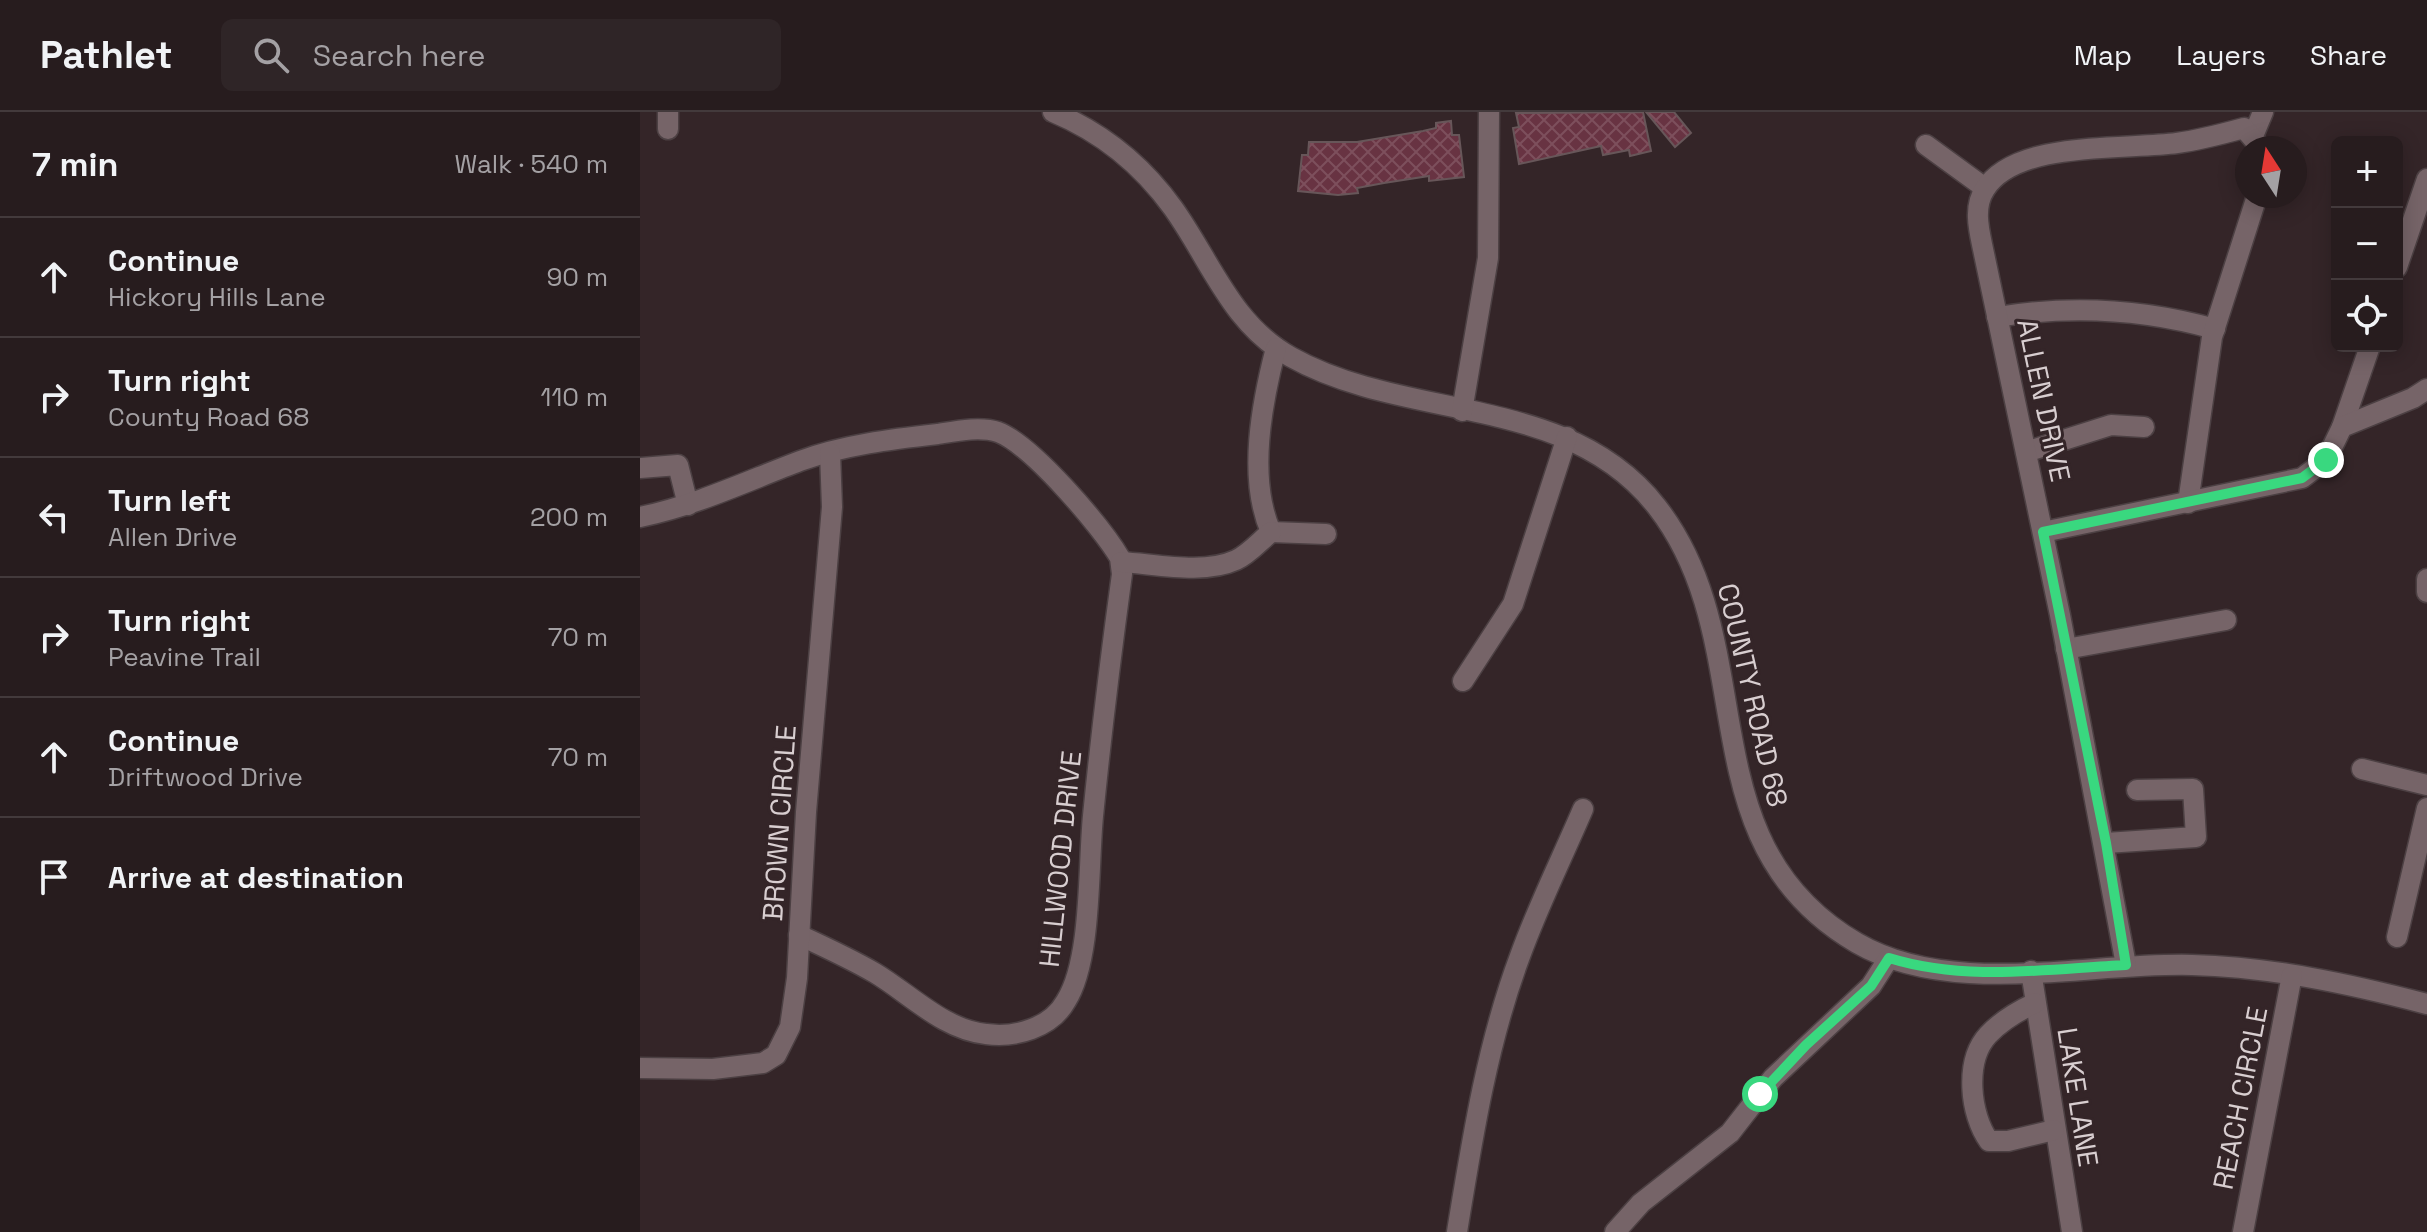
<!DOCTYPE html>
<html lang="en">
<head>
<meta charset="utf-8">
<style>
  body { margin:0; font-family:"Space Grotesk",sans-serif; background:#2f2527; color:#f1f3f6 }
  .controls { position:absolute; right:24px; top:24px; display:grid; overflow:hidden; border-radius:12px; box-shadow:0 4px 20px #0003 }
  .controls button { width:72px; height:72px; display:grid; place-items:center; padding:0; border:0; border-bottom:2px solid #433a3c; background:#271c1e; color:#f1f3f6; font:40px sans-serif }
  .compass { position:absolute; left:1595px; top:24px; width:72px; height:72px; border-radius:50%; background:#271c1e; box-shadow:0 4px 20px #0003; rotate:348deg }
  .stop { position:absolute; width:24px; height:24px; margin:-18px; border:6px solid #39d87f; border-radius:50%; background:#fff }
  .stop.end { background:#39d87f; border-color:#fff; box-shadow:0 2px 8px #0008 }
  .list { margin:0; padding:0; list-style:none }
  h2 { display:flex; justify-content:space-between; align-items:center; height:104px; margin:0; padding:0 32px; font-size:34px }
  h2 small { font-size:26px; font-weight:400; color:#a4a1a4 }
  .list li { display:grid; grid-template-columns:52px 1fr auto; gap:24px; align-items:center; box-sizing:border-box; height:120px; padding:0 32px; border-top:2px solid #433a3c }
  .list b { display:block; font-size:30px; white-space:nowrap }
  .list p { margin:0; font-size:26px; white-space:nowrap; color:#a4a1a4 }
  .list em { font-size:26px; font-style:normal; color:#a4a1a4 }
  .icon { flex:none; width:44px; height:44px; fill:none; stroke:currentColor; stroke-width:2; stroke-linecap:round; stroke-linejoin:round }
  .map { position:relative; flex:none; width:1787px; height:1120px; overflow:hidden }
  header { display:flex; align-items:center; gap:48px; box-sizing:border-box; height:112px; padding:0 40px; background:#271c1e; border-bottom:2px solid #433a3c }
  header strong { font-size:38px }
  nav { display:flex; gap:44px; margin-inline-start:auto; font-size:28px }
  .search { width:560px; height:72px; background:#2f2527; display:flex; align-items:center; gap:20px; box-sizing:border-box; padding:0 28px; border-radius:12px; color:#a4a1a4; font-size:30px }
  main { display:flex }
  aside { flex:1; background:#271c1e }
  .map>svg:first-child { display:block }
  .building { fill:url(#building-cross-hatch); stroke:#675659; stroke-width:2 }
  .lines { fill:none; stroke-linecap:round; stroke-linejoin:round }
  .minor-casing { stroke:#4c4043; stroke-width:23 }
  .minor { stroke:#766468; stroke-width:20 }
  .route { stroke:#39d87f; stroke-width:10 }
  .labels { text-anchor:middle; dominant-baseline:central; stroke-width:6; stroke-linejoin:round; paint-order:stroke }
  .street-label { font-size:28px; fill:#d8ced0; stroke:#342528 }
</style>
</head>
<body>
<header>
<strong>Pathlet</strong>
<div class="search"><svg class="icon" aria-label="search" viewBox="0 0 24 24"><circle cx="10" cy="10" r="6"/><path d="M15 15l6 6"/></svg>Search here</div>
<nav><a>Map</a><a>Layers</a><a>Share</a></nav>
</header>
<main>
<aside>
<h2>7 min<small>Walk · 540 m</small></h2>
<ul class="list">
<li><svg class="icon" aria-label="ahead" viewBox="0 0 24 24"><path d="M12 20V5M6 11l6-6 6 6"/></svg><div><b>Continue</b><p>Hickory Hills Lane</p></div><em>90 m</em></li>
<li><svg class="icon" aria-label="right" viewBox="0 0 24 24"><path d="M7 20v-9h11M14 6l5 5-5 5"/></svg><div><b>Turn right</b><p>County Road 68</p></div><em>110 m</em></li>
<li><svg class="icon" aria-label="left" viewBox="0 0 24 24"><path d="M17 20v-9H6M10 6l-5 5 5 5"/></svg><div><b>Turn left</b><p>Allen Drive</p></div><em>200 m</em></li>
<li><svg class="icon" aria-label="right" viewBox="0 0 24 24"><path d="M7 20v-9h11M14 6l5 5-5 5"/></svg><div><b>Turn right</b><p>Peavine Trail</p></div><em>70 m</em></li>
<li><svg class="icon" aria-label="ahead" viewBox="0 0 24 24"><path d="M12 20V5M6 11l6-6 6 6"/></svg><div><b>Continue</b><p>Driftwood Drive</p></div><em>70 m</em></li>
<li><svg class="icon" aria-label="arrive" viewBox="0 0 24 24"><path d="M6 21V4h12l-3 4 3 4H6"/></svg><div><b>Arrive at destination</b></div></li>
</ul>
</aside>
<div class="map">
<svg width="1787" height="1120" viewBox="0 0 1787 1120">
  <defs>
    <pattern id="building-cross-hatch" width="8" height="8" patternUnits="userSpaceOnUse" patternTransform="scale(2)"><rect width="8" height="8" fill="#683342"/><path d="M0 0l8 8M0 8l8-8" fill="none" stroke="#7d4f5c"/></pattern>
  </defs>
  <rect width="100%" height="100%" fill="#342528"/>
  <g class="building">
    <path d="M1003,0L1011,39L990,44L989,38L963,43L961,34L879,52L873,16L879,15L876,1Z"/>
    <path d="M1006,0H1034L1051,21L1035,35Z"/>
    <path d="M811,9L812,23H819L824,65L789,69V64L744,71L717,76L718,81L698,83L658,79L662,43H668L669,30H717L783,19L796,16V11Z"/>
  </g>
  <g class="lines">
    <defs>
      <g id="minor">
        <path d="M413,0C461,20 502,53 533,96C571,149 591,212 651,245C767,310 929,281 1017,395C1125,534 1043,730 1217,831C1312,886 1447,850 1552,853C1632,855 1710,872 1787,892"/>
        <path d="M28,17V0"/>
        <path d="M1613,24L1623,0"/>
        <path d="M1286,33L1345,76"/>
        <path d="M1757,155L1787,67"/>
        <path d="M1357,205C1430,193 1504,197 1575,217"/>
        <path d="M822,299L848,146L849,0"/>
        <path d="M1702,315L1730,234"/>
        <path d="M1386,340L1471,313L1504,315"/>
        <path d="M0,356L38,353L48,393"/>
        <path d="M1548,391L1572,225L1617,84"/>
        <path d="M0,405C57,393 107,369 160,349C203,333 253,327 298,322C316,319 340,314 358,320C392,333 461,414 480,446L482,462C471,542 461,623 453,704C448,754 452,848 426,889C411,916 375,926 346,922C304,918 270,882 235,861C211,847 185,835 159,823"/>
        <path d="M631,420C607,366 622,290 636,236"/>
        <path d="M631,420L686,422"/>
        <path d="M1403,420L1662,366L1686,348L1702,315L1773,286L1787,277"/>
        <path d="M481,450C516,452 563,463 596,448C609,442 620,429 631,420"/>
        <path d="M1787,467V480"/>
        <path d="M1426,537L1586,508"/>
        <path d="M823,569L873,492L927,325"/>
        <path d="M1722,657L1787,673"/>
        <path d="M1466,731L1556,725L1553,677L1497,678"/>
        <path d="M1757,825L1787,696"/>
        <path d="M1486,853L1420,503L1343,137C1339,118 1333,95 1345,77C1376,28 1485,38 1537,31C1560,28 1582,22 1604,16L1621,36"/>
        <path d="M1391,859L1432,1120"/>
        <path d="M1395,891C1378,899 1361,909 1348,923C1324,949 1330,1003 1349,1029H1368L1414,1018"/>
        <path d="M0,956L73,957L123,951L136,943L150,915L157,866L166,700L192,395L190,341"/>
        <path d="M817,1120C832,1028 847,932 880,844C898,794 922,746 943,697"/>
        <path d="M975,1120L1001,1091L1090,1021L1133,966L1231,874L1249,846"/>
        <path d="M1603,1120L1652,863"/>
      </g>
    </defs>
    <use href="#minor" class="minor-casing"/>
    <use href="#minor" class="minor"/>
  </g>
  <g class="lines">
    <path class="route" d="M1120,982L1166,933L1231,874L1249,846C1327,870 1406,857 1486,853L1466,731L1403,420L1662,366L1686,348"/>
  </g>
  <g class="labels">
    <g class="street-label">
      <text transform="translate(1404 288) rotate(78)">ALLEN DRIVE</text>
      <text transform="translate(1113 583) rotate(77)">COUNTY ROAD 68</text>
      <text transform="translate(139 711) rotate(-86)">BROWN CIRCLE</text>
      <text transform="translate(420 747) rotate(-84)">HILLWOOD DRIVE</text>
      <text transform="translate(1438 985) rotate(81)">LAKE LANE</text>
      <text transform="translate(1600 986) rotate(-79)">REACH CIRCLE</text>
    </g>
  </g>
</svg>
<div class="controls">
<button>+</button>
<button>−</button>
<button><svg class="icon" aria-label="locate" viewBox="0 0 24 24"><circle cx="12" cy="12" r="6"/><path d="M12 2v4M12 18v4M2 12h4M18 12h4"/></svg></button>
</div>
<svg class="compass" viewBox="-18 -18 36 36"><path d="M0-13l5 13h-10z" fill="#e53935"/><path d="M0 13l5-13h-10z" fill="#a4a1a4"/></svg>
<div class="stop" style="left:1120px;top:982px"></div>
<div class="stop end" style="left:1686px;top:348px"></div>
</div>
</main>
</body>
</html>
